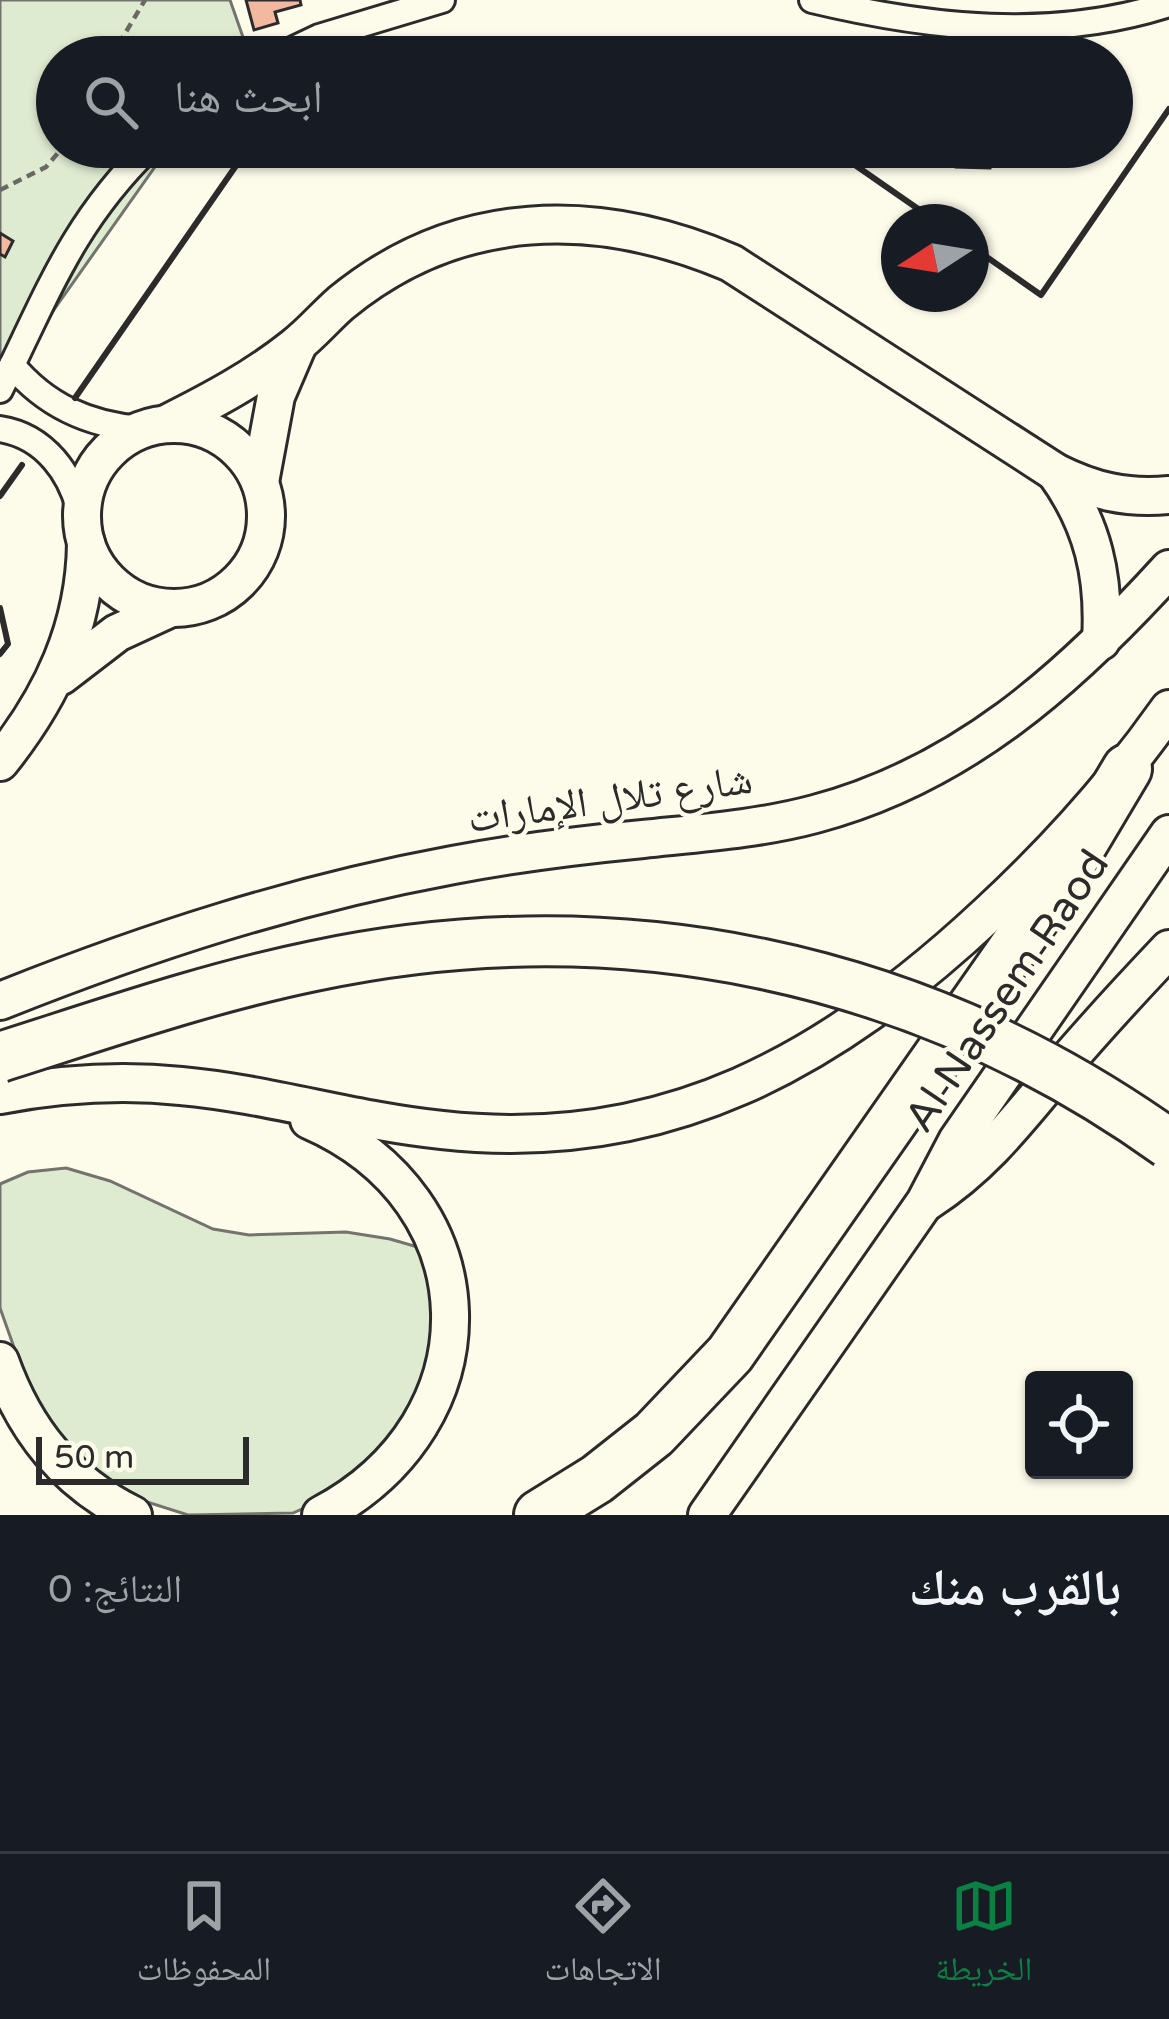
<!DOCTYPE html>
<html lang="ar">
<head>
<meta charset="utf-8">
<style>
  body { margin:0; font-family:"Varela Round","Noto Naskh Arabic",sans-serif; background:#20242c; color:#f1f3f6; direction:rtl }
  .controls { position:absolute; right:36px; bottom:36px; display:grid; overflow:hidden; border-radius:12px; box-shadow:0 3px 9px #0004 }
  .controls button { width:108px; height:108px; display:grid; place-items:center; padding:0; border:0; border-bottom:3px solid #363941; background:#171b24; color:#f1f3f6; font:60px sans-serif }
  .compass { position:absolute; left:881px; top:204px; width:108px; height:108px; border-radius:50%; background:#171b24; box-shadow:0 3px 9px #0004; rotate:258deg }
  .scale { position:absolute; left:36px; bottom:30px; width:213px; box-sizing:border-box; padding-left:12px; border:6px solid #2b2b2b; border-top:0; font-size:33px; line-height:42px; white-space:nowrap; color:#2b2b2b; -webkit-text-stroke:9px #fdfbea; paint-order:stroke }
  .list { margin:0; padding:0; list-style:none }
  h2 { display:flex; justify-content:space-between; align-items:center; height:156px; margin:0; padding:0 48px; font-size:51px }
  h2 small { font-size:39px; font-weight:400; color:#9ea1a6 }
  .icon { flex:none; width:66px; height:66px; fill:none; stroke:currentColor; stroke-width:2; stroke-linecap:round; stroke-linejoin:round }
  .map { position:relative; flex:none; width:1169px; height:1515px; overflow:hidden; direction:ltr }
  .search { position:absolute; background:#171b24; box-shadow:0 3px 9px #0004; left:36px; right:36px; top:36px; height:132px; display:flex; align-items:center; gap:30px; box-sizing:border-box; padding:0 42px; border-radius:66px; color:#9ea1a6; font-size:45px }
  .sheet { height:336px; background:#171b24 }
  nav { display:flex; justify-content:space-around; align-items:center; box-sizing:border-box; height:168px; border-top:3px solid #363941; background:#171b24; font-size:33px; color:#9ea1a6 }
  nav a { display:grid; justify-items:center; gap:6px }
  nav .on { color:#0b8043 }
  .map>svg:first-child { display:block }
  .green { fill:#deebd1; stroke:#74746e; stroke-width:3 }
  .building { fill:#f2b8a0; stroke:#2b2b2b; stroke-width:3 }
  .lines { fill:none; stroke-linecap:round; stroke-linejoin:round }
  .street-casing { stroke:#2b2b2b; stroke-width:30 }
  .secondary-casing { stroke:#2b2b2b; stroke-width:42 }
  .highway-casing { stroke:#2b2b2b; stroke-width:54 }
  .path { stroke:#6a6964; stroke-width:4.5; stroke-dasharray:9 6; stroke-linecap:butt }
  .street { stroke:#fdfbea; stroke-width:24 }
  .secondary { stroke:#fdfbea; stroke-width:36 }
  .highway { stroke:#fdfbea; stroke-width:48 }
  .highway-bridge-casing { stroke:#2b2b2b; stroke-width:54; stroke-linecap:butt }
  .highway-bridge { stroke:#fdfbea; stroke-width:48 }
  .wall { stroke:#2b2b2b; stroke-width:6 }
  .labels { text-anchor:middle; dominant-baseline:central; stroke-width:9; stroke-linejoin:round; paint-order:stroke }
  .street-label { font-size:42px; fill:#2b2b2b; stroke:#fdfbea }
</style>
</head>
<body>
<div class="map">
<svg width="1169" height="1515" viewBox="0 0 1169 1515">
  <rect width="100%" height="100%" fill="#fdfbea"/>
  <g class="green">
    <path d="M0,0H230L244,40L232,57H57V147H169L0,386Z"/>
    <path d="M66,1168L110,1181L213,1229L249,1235L346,1232L390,1239L421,1248L432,1279L434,1357L399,1437L333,1495L293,1513L188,1515L128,1496L88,1469L58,1435L31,1395L0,1308V1184L28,1172Z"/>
  </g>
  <g class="building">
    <path d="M246,0H300L301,5L275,12L278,23L254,30Z"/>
    <path d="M938,147H991L990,168L956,167V159L938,158Z"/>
    <path d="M1036,147H1087L1089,158L1056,163L1055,156L1038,158Z"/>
    <path d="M0,233L13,241L5,257L0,254Z"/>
  </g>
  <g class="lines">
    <defs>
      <g id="street">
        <path d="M812,0C929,28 1052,42 1169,4"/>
        <path d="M277,57L319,37L442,0"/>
        <path d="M12,365C46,406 89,425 141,429"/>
        <path d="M0,390C47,295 72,223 150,147"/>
        <path d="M0,429C45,436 72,474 81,516"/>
      </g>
      <g id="secondary">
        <path d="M168,423C212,401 255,378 294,347C311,334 325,317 341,303C458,207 597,206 731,263L1055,472C1093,491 1126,499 1169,495"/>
        <circle cx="174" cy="516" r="92"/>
        <path d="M1055,472C1093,524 1105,577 1101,641"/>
        <path d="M260,482L276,396L297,347"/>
        <path d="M61,676L117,633L169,609"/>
        <path d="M0,762C52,697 85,627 86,543"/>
        <path d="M0,1001C148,942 296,894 453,865C516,853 580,845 643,839C700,833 759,829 815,814C962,775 1069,679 1169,569"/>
        <path d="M0,1095C59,1084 122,1080 181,1086C269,1094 354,1121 442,1130C665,1155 831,1061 989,913C1056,851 1116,784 1169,709"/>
        <path d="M309,1120C493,1200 497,1422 321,1515"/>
        <path d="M928,1201C984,1165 1019,1118 1061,1068C1096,1027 1132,988 1169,949"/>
        <path d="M0,1361C25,1431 66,1482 133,1515"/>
        <path d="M707,1515L925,1202L957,1141L1169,834"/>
      </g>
      <path id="highway" d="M539,1515L597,1479L654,1434L730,1354L1061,880L1127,769"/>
    </defs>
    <use href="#street" class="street-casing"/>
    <use href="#secondary" class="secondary-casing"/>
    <use href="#highway" class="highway-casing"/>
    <g class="path">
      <path d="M111,57L145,0"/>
      <path d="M0,190L46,167L63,147"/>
    </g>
    <use href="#street" class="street"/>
    <use href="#secondary" class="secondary"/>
    <use href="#highway" class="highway"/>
    <defs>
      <path id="highway-bridge" d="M0,1057C104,1024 207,988 314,966C616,902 918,964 1169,1144"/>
    </defs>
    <use href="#highway-bridge" class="highway-bridge-casing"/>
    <use href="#highway-bridge" class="highway-bridge"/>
    <g class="wall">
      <path d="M602,57L679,43L699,57"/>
      <path d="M829,147L937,222"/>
      <path d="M971,246L1041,295L1169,109"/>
      <path d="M75,398L249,147"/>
      <path d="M0,496L22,465"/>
      <path d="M0,608L8,644L0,654"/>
    </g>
  </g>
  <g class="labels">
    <g class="street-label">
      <text transform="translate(610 799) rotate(-8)">شارع تلال الإمارات</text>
      <text transform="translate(1007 991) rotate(-56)">Al Nassem Raod</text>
    </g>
  </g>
</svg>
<div class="controls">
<button><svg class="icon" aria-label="locate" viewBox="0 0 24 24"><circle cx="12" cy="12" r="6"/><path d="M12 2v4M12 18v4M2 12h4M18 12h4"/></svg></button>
</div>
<svg class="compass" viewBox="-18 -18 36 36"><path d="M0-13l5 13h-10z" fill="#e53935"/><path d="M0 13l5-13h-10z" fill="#9ea1a6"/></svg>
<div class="scale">50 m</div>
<div class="search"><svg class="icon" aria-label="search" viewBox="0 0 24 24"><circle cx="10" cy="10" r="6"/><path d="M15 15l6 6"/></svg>ابحث هنا</div>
</div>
<section class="sheet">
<h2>بالقرب منك<small>النتائج: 0</small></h2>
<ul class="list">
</ul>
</section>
<nav>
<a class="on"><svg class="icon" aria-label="map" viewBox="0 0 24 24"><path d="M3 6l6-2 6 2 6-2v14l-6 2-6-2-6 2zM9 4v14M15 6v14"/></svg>الخريطة</a>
<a><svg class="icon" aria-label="directions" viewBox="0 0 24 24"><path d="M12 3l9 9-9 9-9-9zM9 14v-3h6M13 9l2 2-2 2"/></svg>الاتجاهات</a>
<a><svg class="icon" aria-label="saved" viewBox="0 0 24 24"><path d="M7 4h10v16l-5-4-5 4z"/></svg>المحفوظات</a>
</nav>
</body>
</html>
